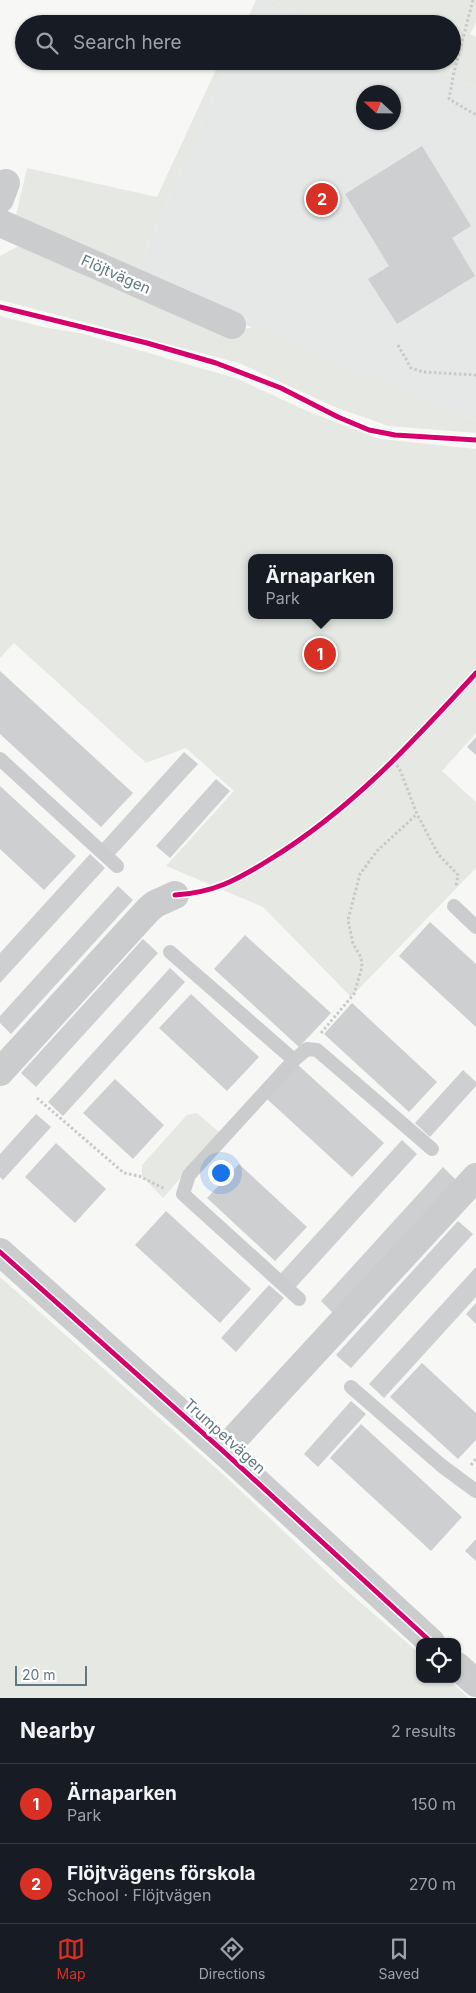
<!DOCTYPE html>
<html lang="en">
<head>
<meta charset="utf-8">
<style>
  body { margin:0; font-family:Inter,sans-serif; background:#20242c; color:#f1f3f6 }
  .controls { position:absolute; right:15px; bottom:15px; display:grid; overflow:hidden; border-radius:10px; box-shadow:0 1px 4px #0004 }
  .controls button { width:45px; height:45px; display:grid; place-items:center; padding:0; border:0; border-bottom:1px solid #363941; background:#171b24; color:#f1f3f6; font:25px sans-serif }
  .compass { position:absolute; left:356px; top:85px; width:45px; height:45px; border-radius:50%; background:#171b24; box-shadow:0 1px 4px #0004; rotate:292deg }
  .scale { position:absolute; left:15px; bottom:12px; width:72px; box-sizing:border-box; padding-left:5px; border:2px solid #617882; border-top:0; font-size:14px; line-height:18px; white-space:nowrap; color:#617882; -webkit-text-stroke:4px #fff; paint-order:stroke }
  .you { position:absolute; left:220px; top:1172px; width:18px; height:18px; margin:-12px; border:4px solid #fff; border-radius:50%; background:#1a73e8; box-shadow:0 0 0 8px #1a73e833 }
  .badge { display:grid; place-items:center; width:32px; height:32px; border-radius:50%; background:#d93025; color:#fff; font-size:16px; font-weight:700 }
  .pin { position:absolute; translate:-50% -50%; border:2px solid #fff; box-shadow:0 1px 5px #0006 }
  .popup { position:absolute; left:248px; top:554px; width:145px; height:65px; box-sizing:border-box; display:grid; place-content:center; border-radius:10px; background:#171b24; filter:drop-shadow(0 1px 4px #0005); font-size:16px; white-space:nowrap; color:#9ea1a6 }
  .popup b { font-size:19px; color:#f1f3f6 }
  .popup::after { content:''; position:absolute; left:50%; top:100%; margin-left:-10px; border:10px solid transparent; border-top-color:#171b24 }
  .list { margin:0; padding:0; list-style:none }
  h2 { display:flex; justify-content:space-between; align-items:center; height:65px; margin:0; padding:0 20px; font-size:21px }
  h2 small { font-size:16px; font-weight:400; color:#9ea1a6 }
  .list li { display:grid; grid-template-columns:32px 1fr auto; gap:15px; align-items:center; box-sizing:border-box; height:80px; padding:0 20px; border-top:1px solid #363941 }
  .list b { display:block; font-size:19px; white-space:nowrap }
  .list p { margin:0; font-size:16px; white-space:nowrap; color:#9ea1a6 }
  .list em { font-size:16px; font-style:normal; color:#9ea1a6 }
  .icon { flex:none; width:28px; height:28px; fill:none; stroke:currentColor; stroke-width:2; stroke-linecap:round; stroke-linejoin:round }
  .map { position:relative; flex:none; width:476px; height:1698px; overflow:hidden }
  .search { position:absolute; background:#171b24; box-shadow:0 1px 4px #0004; left:15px; right:15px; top:15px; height:55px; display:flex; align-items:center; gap:12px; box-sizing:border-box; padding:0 18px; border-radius:28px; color:#9ea1a6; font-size:19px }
  .sheet { height:225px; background:#171b24 }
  nav { display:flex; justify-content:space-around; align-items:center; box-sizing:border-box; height:70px; border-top:1px solid #363941; background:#171b24; font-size:14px; color:#9ea1a6 }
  nav a { display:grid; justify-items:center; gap:2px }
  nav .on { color:#d93025 }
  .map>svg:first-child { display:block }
  .built { fill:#e6e8e8; fill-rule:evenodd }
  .green { fill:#e6e9e3; fill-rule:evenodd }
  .building { fill:#cdcfd0 }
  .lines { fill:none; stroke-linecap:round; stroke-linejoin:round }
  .path { stroke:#c8c9ca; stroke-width:3; stroke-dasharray:2.5 2.5; stroke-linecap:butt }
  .lane { stroke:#cbcccd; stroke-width:14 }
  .street { stroke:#cbcccd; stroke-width:28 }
  .cycleway-casing { stroke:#fff; stroke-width:8 }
  .cycleway { stroke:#d6006c; stroke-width:5 }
  .labels { text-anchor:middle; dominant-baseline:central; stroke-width:5; stroke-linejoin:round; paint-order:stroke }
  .street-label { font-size:15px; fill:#617882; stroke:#fff }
</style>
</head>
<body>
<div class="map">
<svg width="476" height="1698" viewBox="0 0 476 1698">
  <rect width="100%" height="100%" fill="#f7f7f6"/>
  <g class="built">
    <path d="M256,0H271L327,24H245Z"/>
    <path d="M229,61H416L476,87V421L244,324L135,275ZM364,92H394V122H364Z"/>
  </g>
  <g class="green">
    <path d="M271,0H476V22L470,34L476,37V87L416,61H452V24H327Z"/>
    <path d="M220,61H229L135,275L16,215L27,168L157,197Z"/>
    <path d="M22,244L222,334L253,327L476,421V433L389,426L337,408L239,363L0,300V256Z"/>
    <path d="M0,316L43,327L84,334L238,379L307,411L380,439L476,449V733L442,771L476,802V868L351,997L263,907L166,866L234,791L186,748L146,763L14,643L0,658ZM251,558H389V615H251Z"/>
    <path d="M197,1113L220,1133L163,1198L142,1176V1165L187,1115Z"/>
    <path d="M0,1277L227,1478L346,1590L420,1654V1679H449L468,1698H0Z"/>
  </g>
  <g class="building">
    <path d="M422,146L471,226L452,238L475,276L397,324L368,279L389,266L345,194Z"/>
    <path d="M0,671L133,793L101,827L0,734Z"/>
    <path d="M476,737V755L467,747Z"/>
    <path d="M184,752L198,764L114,856L101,844Z"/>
    <path d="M216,779L230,791L170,858L156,846Z"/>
    <path d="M0,786L76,856L44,890L0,849Z"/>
    <path d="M90,854L105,868L0,983V953Z"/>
    <path d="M118,886L133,900L11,1034L0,1023V1016Z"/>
    <path d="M430,922L476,964V1027L399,956Z"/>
    <path d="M245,935L331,1013L299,1047L214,969Z"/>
    <path d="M143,939L158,953L36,1087L21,1073Z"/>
    <path d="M170,968L185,982L63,1116L48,1102Z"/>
    <path d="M191,994L259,1057L227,1091L159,1028Z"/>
    <path d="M352,1003L437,1082L409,1112L324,1034Z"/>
    <path d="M298,1065L384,1143L352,1177L267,1099Z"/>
    <path d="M463,1070L476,1082V1086L430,1137L415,1123Z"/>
    <path d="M115,1079L164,1125L133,1159L83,1113Z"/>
    <path d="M36,1114L51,1127L3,1180L0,1177V1154Z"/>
    <path d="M402,1140L417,1154L295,1288L280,1274Z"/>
    <path d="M56,1143L106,1189L75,1223L25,1177Z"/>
    <path d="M239,1164L307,1227L275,1261L207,1198Z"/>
    <path d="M443,1167L457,1181L335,1315L321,1301Z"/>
    <path d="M166,1211L251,1289L220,1323L135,1245Z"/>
    <path d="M458,1221L473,1234L351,1368L336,1355Z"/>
    <path d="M476,1267V1297L384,1398L369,1384Z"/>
    <path d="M269,1285L284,1298L236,1352L221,1338Z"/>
    <path d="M476,1303V1324L466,1314Z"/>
    <path d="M422,1363L476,1413V1440L458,1459L390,1397Z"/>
    <path d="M351,1401L366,1414L318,1467L304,1454Z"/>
    <path d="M361,1424L462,1517L431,1551L330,1458Z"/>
    <path d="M476,1539V1561L465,1551Z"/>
  </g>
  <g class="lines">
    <g class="path">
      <path d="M473,0L454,72L449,99L476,115"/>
      <path d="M398,345L411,368L423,372L476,375"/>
      <path d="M394,761L400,770L417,814L438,854L458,875L456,887"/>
      <path d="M321,1033L354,994L362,967L361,957L353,944L348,920L360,874L377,851L417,814"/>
      <path d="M37,1098L124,1173L139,1176L165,1189"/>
      <path d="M471,1465L476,1459"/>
    </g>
    <g class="lane">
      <path d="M0,759L117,866"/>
      <path d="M454,906L476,927"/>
      <path d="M170,952L294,1060"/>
      <path d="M299,1299L183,1194L189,1175L294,1060L307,1049L317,1050L432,1149"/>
      <path d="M351,1387L442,1466L476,1491"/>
    </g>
    <g class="street">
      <path d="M0,199L6,183"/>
      <path d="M0,223L232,325"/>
      <path d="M0,1072L148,910L155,904L175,895"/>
      <path d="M0,1252L223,1451L431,1642"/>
      <path d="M223,1451L476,1177"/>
      <path d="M457,1666L476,1683"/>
    </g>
    <defs>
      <g id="cycleway">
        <path d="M0,307L147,343L216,363L281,388L338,417L369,430L395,435L476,440"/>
        <path d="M175,895C213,893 237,880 269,860C351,810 412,743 476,673"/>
        <path d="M0,1252L223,1451L431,1642"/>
      </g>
    </defs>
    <use href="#cycleway" class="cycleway-casing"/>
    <use href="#cycleway" class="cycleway"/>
  </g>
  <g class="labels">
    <g class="street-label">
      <text transform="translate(116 274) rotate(24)">Flöjtvägen</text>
      <text transform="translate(225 1436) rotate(42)">Trumpetvägen</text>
    </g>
  </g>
</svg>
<div class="controls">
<button><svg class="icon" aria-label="locate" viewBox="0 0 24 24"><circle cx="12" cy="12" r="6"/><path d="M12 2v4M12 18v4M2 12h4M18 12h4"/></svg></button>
</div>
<svg class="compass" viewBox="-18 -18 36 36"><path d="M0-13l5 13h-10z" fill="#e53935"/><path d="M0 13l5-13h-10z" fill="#9ea1a6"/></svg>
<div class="scale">20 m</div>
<div class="you"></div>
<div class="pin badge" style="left:320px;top:654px">1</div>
<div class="popup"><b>Ärnaparken</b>Park</div>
<div class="pin badge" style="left:322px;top:199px">2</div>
<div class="search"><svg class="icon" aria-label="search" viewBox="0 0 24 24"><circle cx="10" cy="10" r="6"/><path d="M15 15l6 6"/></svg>Search here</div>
</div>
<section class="sheet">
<h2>Nearby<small>2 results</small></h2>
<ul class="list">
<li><span class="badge">1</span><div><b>Ärnaparken</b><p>Park</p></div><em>150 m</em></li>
<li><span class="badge">2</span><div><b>Flöjtvägens förskola</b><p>School · Flöjtvägen</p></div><em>270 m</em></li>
</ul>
</section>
<nav>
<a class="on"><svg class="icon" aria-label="map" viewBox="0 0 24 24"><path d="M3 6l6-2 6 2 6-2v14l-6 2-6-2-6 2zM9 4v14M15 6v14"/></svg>Map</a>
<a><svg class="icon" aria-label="directions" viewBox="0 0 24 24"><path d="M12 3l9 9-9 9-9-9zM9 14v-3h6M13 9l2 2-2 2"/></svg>Directions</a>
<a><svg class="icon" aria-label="saved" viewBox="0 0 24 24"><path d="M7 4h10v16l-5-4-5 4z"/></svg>Saved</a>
</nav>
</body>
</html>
